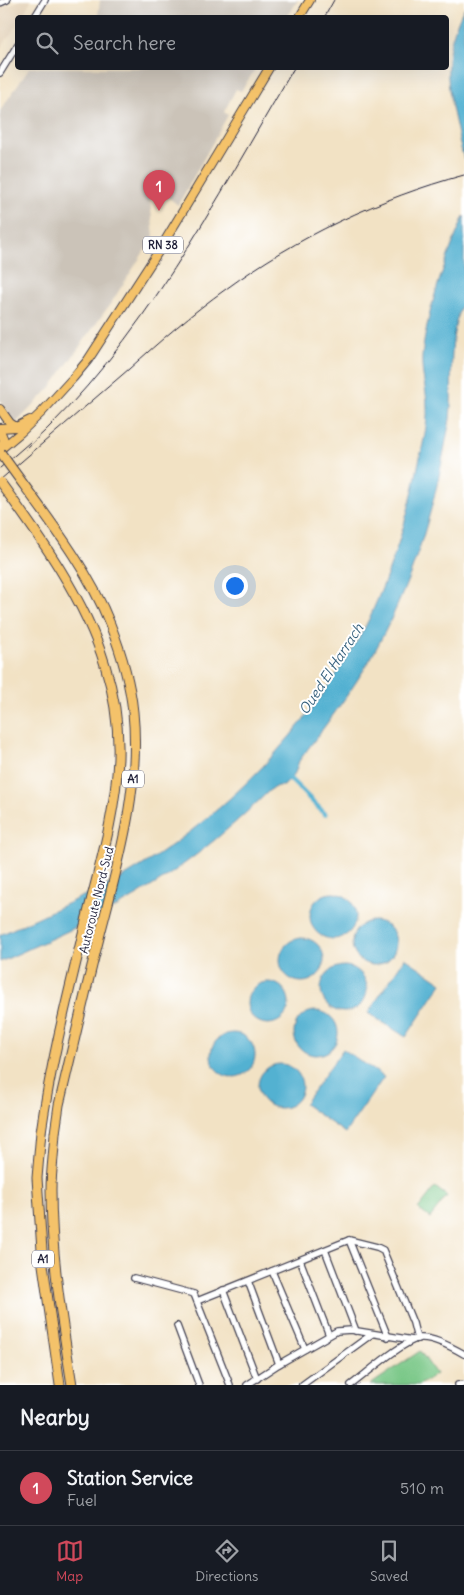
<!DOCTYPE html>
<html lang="en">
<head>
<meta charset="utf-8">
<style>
  body { margin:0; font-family:Delius,sans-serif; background:#20242c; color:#f1f3f6 }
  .you { position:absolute; left:234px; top:585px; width:18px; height:18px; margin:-12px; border:4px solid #fff; border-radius:50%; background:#1a73e8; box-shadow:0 0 0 8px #1a73e833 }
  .badge { display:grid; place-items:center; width:32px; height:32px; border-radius:50%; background:#d1495b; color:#fff; font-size:16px; font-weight:700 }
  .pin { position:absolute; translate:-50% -41px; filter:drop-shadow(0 1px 2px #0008) }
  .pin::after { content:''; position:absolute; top:26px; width:18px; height:15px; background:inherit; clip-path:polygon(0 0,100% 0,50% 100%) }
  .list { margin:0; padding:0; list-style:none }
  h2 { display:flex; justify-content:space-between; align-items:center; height:65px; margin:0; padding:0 20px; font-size:21px }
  h2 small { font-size:16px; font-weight:400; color:#9ea1a6 }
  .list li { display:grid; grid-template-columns:32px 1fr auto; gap:15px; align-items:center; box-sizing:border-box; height:75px; padding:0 20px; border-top:1px solid #363941 }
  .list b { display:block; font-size:19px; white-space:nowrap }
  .list p { margin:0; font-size:16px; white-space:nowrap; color:#9ea1a6 }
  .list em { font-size:16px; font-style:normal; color:#9ea1a6 }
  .icon { flex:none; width:28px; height:28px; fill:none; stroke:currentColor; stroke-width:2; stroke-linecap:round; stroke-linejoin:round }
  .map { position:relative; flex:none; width:464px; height:1385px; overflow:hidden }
  .search { position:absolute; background:#171b24; box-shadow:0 5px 20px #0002; left:15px; right:15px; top:15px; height:55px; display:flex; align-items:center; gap:12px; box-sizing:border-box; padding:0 18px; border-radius:5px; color:#9ea1a6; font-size:19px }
  .sheet { height:140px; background:#171b24 }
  nav { display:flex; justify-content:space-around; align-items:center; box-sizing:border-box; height:70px; border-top:1px solid #363941; background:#171b24; font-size:14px; color:#9ea1a6 }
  nav a { display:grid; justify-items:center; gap:2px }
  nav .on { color:#d1495b }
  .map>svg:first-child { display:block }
  .built { fill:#e4d1b5 }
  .industrial { fill:#cbc3b8 }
  .green { fill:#79c787; stroke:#4e7461 }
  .water { fill:#53b1d1; stroke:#3a6a86 }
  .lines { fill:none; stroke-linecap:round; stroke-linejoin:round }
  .canal { stroke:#53b1d1; stroke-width:5 }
  .minor-casing { stroke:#413f50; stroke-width:8 }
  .major-casing { stroke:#413f50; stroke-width:10 }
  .highway-casing { stroke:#413f50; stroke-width:11 }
  .minor { stroke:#fff; stroke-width:5.5 }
  .major { stroke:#f4c26a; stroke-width:8 }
  .highway { stroke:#f4c26a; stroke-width:9 }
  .rail { stroke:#22223b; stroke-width:1 }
  .highway-bridge-casing { stroke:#413f50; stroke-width:11; stroke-linecap:butt }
  .highway-bridge { stroke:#f4c26a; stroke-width:9 }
  .labels { text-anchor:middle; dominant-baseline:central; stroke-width:4; stroke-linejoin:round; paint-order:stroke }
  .shield { fill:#fff; stroke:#646476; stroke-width:1 }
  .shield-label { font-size:11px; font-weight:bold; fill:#22223b }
  .street-label { font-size:12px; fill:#22223b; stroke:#fff }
  .water-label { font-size:14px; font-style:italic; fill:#38627e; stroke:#fff }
</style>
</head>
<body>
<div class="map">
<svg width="464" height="1385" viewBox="0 0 464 1385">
  <rect width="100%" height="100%" fill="#fff"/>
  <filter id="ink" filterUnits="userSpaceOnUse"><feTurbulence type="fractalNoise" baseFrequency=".02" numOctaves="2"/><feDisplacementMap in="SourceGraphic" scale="10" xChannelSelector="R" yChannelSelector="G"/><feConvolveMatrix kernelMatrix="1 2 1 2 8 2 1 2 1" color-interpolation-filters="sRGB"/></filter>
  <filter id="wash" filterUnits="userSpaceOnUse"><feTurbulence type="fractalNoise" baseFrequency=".0096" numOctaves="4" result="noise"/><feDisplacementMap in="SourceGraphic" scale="20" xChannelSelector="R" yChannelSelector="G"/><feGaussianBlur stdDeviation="1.12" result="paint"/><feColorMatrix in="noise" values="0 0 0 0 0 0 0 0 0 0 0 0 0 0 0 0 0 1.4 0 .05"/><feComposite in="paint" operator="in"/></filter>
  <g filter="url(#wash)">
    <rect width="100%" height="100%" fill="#f2e2c4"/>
    <path class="built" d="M20,0H31L22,17L18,18L17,25L0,49V8L6,5H11Z"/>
    <g class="industrial">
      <path d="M100,0H298L287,17H96L98,16Z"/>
      <path d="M29,68H256L241,91L236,89L224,112L228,115L178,205L148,182L154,236L113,300L51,387L16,423L0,400V111Z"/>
    </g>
    <g class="green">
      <path d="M435,1187L447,1196L430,1218L418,1209Z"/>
      <path d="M420,1351L436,1374L419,1385H370Z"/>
    </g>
    <g class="water">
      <path d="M464,8V159C460,147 458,134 455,121C445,77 443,50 464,8Z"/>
      <path d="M464,216V299C446,336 454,379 450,419C448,431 445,444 443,456C430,526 406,596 371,658C350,694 324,727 299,761L295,773L284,786H277L270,790C224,835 174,876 117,907C79,927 39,944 0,962V935C28,922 56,909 83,896C97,890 112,884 125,876C214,823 292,747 346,659C353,646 363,633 369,619C391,570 408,519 418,466C422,448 428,426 427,407C427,390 421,375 422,357C427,309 445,261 464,216Z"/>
      <circle cx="333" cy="916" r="23"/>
      <circle cx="374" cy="943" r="22"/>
      <circle cx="302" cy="960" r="22"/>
      <path d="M405,958L442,983L406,1037L368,1013Z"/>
      <circle cx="344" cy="989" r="23"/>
      <circle cx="268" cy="1003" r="21"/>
      <circle cx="316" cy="1033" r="22"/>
      <circle cx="233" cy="1055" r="22"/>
      <path d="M343,1049L384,1077L345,1133L304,1104Z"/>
      <circle cx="280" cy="1086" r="22"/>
    </g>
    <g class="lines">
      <path class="canal" d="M290,779L325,814"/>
    </g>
  </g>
  <g filter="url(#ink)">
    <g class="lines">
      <defs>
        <g id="minor">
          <path d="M0,3L7,0"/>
          <path d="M34,18L45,0"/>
          <path d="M0,73L18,44"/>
          <path d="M349,1240L388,1337"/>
          <path d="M325,1250L356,1331"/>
          <path d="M300,1260L329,1335"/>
          <path d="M272,1271L305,1349"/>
          <path d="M134,1278L194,1294L230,1385"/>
          <path d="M248,1281L279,1364"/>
          <path d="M223,1290L257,1379"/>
          <path d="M197,1301L349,1240L377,1247L383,1250L413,1323L417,1339"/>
          <path d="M177,1326L199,1385"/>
          <path d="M247,1385L279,1364L337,1331L351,1330L413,1340"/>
          <path d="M302,1385L372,1334"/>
          <path d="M351,1385C366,1374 403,1341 420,1338C434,1337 452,1347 464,1354"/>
          <path d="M458,1385L464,1384"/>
        </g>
        <g id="major">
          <path d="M299,18L310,0"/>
          <path d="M0,409L10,423L16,427"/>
          <path d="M0,428L16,427L30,420"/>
          <path d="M0,430L4,440L1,448"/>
          <path d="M2,448L20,433L42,412L73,378L88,360L160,249L269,68"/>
        </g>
        <g id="highway">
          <path d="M41,1132L37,1178L43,1265L60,1385"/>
          <path d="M55,1133C54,1152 51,1171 51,1190C51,1255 62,1321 72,1385"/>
        </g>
      </defs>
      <use href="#minor" class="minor-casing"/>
      <use href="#major" class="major-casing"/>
      <use href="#highway" class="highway-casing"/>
      <use href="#minor" class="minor"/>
      <use href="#major" class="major"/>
      <use href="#highway" class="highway"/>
      <g class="rail">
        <path d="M324,18L334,0"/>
        <path d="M26,449C143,343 215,201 294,68"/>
        <path d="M0,468L30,442"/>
        <path d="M0,480C43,443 86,406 129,369C160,341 192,313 226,289C297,237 379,198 464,175"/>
      </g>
      <defs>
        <g id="highway-bridge">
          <path d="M0,452C38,506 86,563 110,624C121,652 130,682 133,712C141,790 117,867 98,942C84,996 72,1051 59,1105L55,1133"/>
          <path d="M0,482C40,537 85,599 105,665C114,694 119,727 118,758C116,813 99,868 86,921C69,991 51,1061 41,1132"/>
        </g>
      </defs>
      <use href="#highway-bridge" class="highway-bridge-casing"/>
      <use href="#highway-bridge" class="highway-bridge"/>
    </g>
  </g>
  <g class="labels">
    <g class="shield">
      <rect x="143" y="236.5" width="40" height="17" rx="4"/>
      <rect x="122" y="770.5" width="22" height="17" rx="4"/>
      <rect x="32" y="1250.5" width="22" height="17" rx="4"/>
    </g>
    <g class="shield-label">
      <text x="163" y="245">RN 38</text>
      <text x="133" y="779">A1</text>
      <text x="43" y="1259">A1</text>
    </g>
    <g class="street-label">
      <text transform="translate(96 900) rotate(-76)">Autoroute Nord-Sud</text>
    </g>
    <g class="water-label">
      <text transform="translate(331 669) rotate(-57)">Oued El Harrach</text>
    </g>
  </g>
</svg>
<div class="you"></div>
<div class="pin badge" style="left:159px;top:211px">1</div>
<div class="search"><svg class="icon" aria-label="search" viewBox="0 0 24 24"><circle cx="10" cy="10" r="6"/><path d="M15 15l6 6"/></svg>Search here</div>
</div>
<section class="sheet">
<h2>Nearby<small></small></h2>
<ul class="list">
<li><span class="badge">1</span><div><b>Station Service</b><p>Fuel</p></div><em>510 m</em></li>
</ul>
</section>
<nav>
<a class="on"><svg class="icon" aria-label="map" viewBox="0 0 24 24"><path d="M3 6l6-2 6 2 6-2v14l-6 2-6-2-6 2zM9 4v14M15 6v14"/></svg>Map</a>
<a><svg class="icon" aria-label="directions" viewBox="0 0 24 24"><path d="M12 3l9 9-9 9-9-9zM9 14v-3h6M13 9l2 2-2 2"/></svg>Directions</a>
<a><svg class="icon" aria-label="saved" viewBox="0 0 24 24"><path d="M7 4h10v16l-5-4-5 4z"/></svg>Saved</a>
</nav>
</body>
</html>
